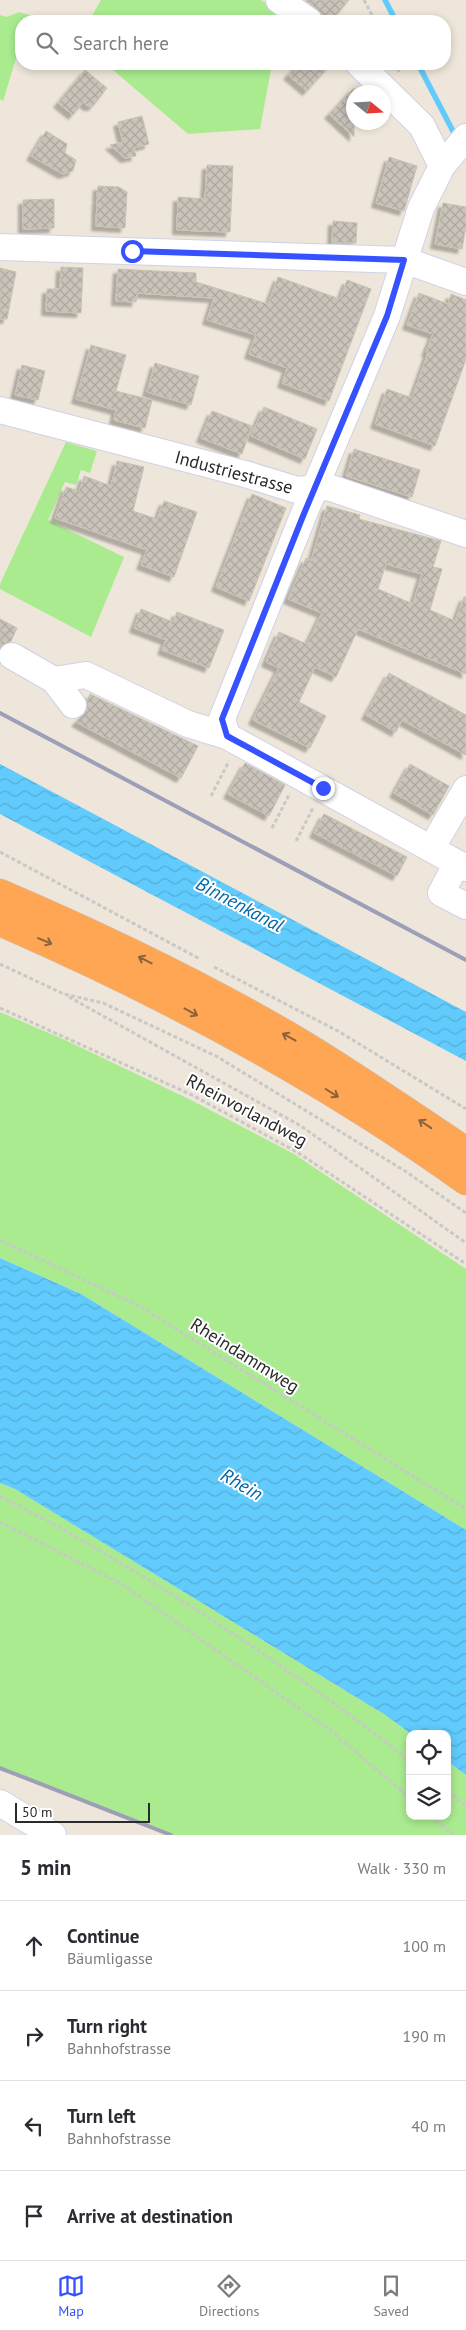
<!DOCTYPE html>
<html lang="en">
<head>
<meta charset="utf-8">
<style>
  body { margin:0; font-family:"PT Sans",sans-serif; background:#f7f7f7; color:#2b2b33 }
  .controls { position:absolute; right:15px; bottom:15px; display:grid; overflow:hidden; border-radius:10px; box-shadow:0 2px 8px #0003 }
  .controls button { width:45px; height:45px; display:grid; place-items:center; padding:0; border:0; border-bottom:1px solid #e1e1e2; background:#fff; color:#2b2b33; font:25px sans-serif }
  .compass { position:absolute; left:346px; top:85px; width:45px; height:45px; border-radius:50%; background:#fff; box-shadow:0 2px 8px #0003; rotate:108deg }
  .scale { position:absolute; left:15px; bottom:12px; width:135px; box-sizing:border-box; padding-left:5px; border:2px solid #2a2a2a; border-top:0; font-size:14px; line-height:18px; white-space:nowrap; color:#2a2a2a; -webkit-text-stroke:4px #fff; paint-order:stroke }
  .stop { position:absolute; width:15px; height:15px; margin:-11px; border:4px solid #3651ff; border-radius:50%; background:#fff }
  .stop.end { background:#3651ff; border-color:#fff; box-shadow:0 1px 5px #0008 }
  .list { margin:0; padding:0; list-style:none }
  h2 { display:flex; justify-content:space-between; align-items:center; height:65px; margin:0; padding:0 20px; font-size:21px }
  h2 small { font-size:16px; font-weight:400; color:#7c7c81 }
  .list li { display:grid; grid-template-columns:32px 1fr auto; gap:15px; align-items:center; box-sizing:border-box; height:90px; padding:0 20px; border-top:1px solid #e1e1e2 }
  .list b { display:block; font-size:19px; white-space:nowrap }
  .list p { margin:0; font-size:16px; white-space:nowrap; color:#7c7c81 }
  .list em { font-size:16px; font-style:normal; color:#7c7c81 }
  .icon { flex:none; width:28px; height:28px; fill:none; stroke:currentColor; stroke-width:2; stroke-linecap:round; stroke-linejoin:round }
  .map { position:relative; flex:none; width:466px; height:1835px; overflow:hidden }
  .search { position:absolute; background:#fff; box-shadow:0 2px 8px #0003; left:15px; right:15px; top:15px; height:55px; display:flex; align-items:center; gap:12px; box-sizing:border-box; padding:0 18px; border-radius:20px; color:#7c7c81; font-size:19px }
  .sheet { height:425px; background:#fff }
  nav { display:flex; justify-content:space-around; align-items:center; box-sizing:border-box; height:70px; border-top:1px solid #e1e1e2; background:#fff; font-size:14px; color:#7c7c81 }
  nav a { display:grid; justify-items:center; gap:2px }
  nav .on { color:#3651ff }
  .map>svg:first-child { display:block }
  .grass { fill:#aaeb90 }
  .water { fill:url(#water-waves) }
  .lines { fill:none; stroke-linecap:round; stroke-linejoin:round }
  .stream { stroke:#60cbfc; stroke-width:5.5 }
  .building { fill:url(#building-cross-hatch); stroke:#c9c3b3; fill-rule:evenodd; filter:url(#shadow) }
  .minor-casing { stroke:#cfd2e5; stroke-width:28 }
  .highway-casing { stroke:#c8c8c8; stroke-width:29 }
  .path { stroke:#c8c8c8; stroke-width:3; stroke-dasharray:4 2.5; stroke-linecap:butt }
  .minor { stroke:#fff; stroke-width:26 }
  .highway { stroke:#ffa654; stroke-width:28 }
  .rail { stroke:#9c9fb7; stroke-width:4 }
  .oneway { stroke:#8a623d }
  .route { stroke:#3651ff; stroke-width:6 }
  .labels { text-anchor:middle; dominant-baseline:central; stroke-width:4; stroke-linejoin:round; paint-order:stroke }
  .street-label { font-size:18px; fill:#2a2a2a; stroke:#fff }
  .water-label { font-size:19px; font-style:italic; fill:#0066a8; stroke:#fff }
</style>
</head>
<body>
<div class="map">
<svg width="466" height="1835" viewBox="0 0 466 1835">
  <defs>
    <pattern id="water-waves" width="16" height="10" patternUnits="userSpaceOnUse" patternTransform="scale(1.25)"><rect width="16" height="10" fill="#60cbfc"/><path d="M0 5q4-4 8 0t8 0" fill="none" stroke="#54aed8"/></pattern>
    <pattern id="building-cross-hatch" width="8" height="8" patternUnits="userSpaceOnUse" patternTransform="scale(1.25)"><rect width="8" height="8" fill="#c9c3ba"/><path d="M0 0l8 8M0 8l8-8" fill="none" stroke="#ada8a0"/></pattern>
    <filter id="shadow"><feDropShadow dx="-4.5" dy="4.5" stdDeviation="1" flood-color="#0004"/></filter>
  </defs>
  <rect width="100%" height="100%" fill="#eee6da"/>
  <g class="grass">
    <path d="M101,0H261L281,13L280,21H89Z"/>
    <path d="M19,12L29,15L28,21H21V42L3,101L0,99V15L7,17Z"/>
    <path d="M106,64H272L260,129L188,134Z"/>
    <path d="M66,442L97,451L90,473L81,470L76,485L65,482L48,520L124,557L91,637L0,589V584Z"/>
    <path d="M0,1012L65,1040L189,1099L294,1154L466,1269V1530L81,1294L0,1258Z"/>
    <path d="M0,1483L15,1489L387,1716L411,1734L410,1816H447V1761L466,1775V1835H171L0,1768Z"/>
  </g>
  <g class="water">
    <path d="M0,764L466,1012V1061L0,814Z"/>
    <path d="M0,1258L81,1294L466,1530V1775L447,1761V1734H411L387,1716L15,1489L0,1483Z"/>
  </g>
  <g class="lines">
    <g class="stream">
      <path d="M385,0L396,21"/>
      <path d="M418,64L456,137"/>
    </g>
  </g>
  <g class="building">
    <path d="M305,0H349L331,21Z"/>
    <path d="M298,64H331L307,91L288,75Z"/>
    <path d="M85,70L107,88L93,106H88L83,102L73,115L58,103Z"/>
    <path d="M354,88V137L329,114Z"/>
    <path d="M142,116L149,144L134,148L136,156L125,158L110,145L123,142L118,122Z"/>
    <path d="M46,131L67,144L65,153L76,160L73,171L63,174L31,156Z"/>
    <path d="M389,157L417,166L404,211L376,203Z"/>
    <path d="M207,165L233,166L230,232L177,230L178,197L205,199Z"/>
    <path d="M98,186L119,187L127,192L125,228L96,226L97,199H100L97,197Z"/>
    <path d="M54,199V228L23,229V200Z"/>
    <path d="M443,203L466,207V226L462,249L435,244Z"/>
    <path d="M333,221L357,223L356,243H332Z"/>
    <path d="M61,267L83,268L81,313L46,311L47,289H60Z"/>
    <path d="M0,268L16,272L7,319H0Z"/>
    <path d="M118,269L196,273V282L268,304L278,277L340,299L347,280L371,289L329,401L282,383L287,368L249,354L256,335L207,320L214,298L137,293L136,302L116,301Z"/>
    <path d="M419,293L448,304L451,294L466,300V359L435,446L375,424L387,389L412,398L428,353L426,352L433,334L407,325Z"/>
    <path d="M91,345L126,355L116,391L152,400L145,428L114,420L116,410L76,399Z"/>
    <path d="M155,363L199,376L191,405L147,392Z"/>
    <path d="M22,365L45,371L38,400L15,395Z"/>
    <path d="M264,407L317,429L305,459L251,436Z"/>
    <path d="M212,411L252,426L242,454L201,438Z"/>
    <path d="M354,449L420,470L412,497L346,476Z"/>
    <path d="M117,461L144,467L133,511L157,519L164,501L197,512L174,577L141,565L147,550L55,518L66,487L79,491L84,476L111,486Z"/>
    <path d="M252,494L286,508L249,601L216,587Z"/>
    <path d="M327,506L360,515L359,519L441,541L433,567L442,569L430,610L455,621L464,597H466V674L358,629L336,677L315,667L299,702L326,716L310,748L253,720L279,668L266,662L279,632L307,644L322,613L288,599L306,558L311,561ZM386,564L422,574L413,604L378,589Z"/>
    <path d="M141,609L173,622L177,612L224,630L209,668L162,650L166,640L134,628Z"/>
    <path d="M0,619L17,628L11,641L0,647Z"/>
    <path d="M389,673L466,715V755L402,720L396,732L366,715Z"/>
    <path d="M90,694L198,746L181,778L76,722L87,711V701Z"/>
    <path d="M245,763L285,785L269,816L228,794Z"/>
    <path d="M410,764L449,786L433,815L394,793Z"/>
    <path d="M324,814L407,857L397,876L314,833Z"/>
  </g>
  <g class="lines">
    <defs>
      <g id="minor">
        <path d="M279,0L309,21"/>
        <path d="M359,64L422,126L442,166"/>
        <path d="M466,137L442,166L421,208L387,316L303,516L222,719L227,736L466,868"/>
        <path d="M0,247L404,260L466,282"/>
        <path d="M0,410L245,474L297,490L328,487L466,534"/>
        <path d="M12,656L54,680L86,675L188,724L227,736"/>
        <path d="M54,680L73,705"/>
        <path d="M431,849L466,789"/>
        <path d="M457,863L441,893L466,906"/>
        <path d="M0,1803L53,1835"/>
      </g>
      <g id="highway">
        <path d="M0,893C103,937 205,986 301,1043C357,1077 412,1115 466,1151"/>
        <path d="M0,922C163,993 321,1077 466,1181"/>
      </g>
    </defs>
    <use href="#minor" class="minor-casing"/>
    <use href="#highway" class="highway-casing"/>
    <g class="path">
      <path d="M364,0L375,21"/>
      <path d="M396,64L399,72"/>
      <path d="M211,796L229,761"/>
      <path d="M272,828L290,793"/>
      <path d="M296,841L313,808"/>
      <path d="M0,852L200,959"/>
      <path d="M0,964L64,994L103,1003L216,1056L405,1171L466,1213"/>
      <path d="M214,967L338,1031L466,1109"/>
      <path d="M69,997L301,1126L466,1243"/>
      <path d="M0,1008L192,1095L297,1152L466,1264"/>
      <path d="M0,1240L141,1307L466,1509"/>
      <path d="M0,1497C48,1519 93,1547 139,1574C232,1631 324,1693 410,1761"/>
      <path d="M0,1522L120,1583L330,1730L410,1798"/>
      <path d="M447,1791L466,1806"/>
      <path d="M431,1816L453,1835"/>
    </g>
    <use href="#minor" class="minor"/>
    <use href="#highway" class="highway"/>
    <g class="rail">
      <path d="M0,713L466,960"/>
      <path d="M0,1768L171,1835"/>
    </g>
  </g>
  <defs><path id="oneway-shaft" d="M-6 0H5M1.5-3L5.5 0L1.5 3" fill="none" stroke-width="1.6" stroke-linecap="round" stroke-linejoin="round" transform="scale(1.25)"/></defs>
  <g class="oneway">
    <use href="#oneway-shaft" transform="translate(45 941) rotate(23)"/>
    <use href="#oneway-shaft" transform="translate(145 960) rotate(-153)"/>
    <use href="#oneway-shaft" transform="translate(191 1012) rotate(29)"/>
    <use href="#oneway-shaft" transform="translate(289 1037) rotate(-151)"/>
    <use href="#oneway-shaft" transform="translate(332 1093) rotate(32)"/>
    <use href="#oneway-shaft" transform="translate(425 1124) rotate(-146)"/>
  </g>
  <g class="lines">
    <path class="route" d="M132,251L404,260L387,316L303,516L222,719L227,736L323,788"/>
  </g>
  <g class="labels">
    <g class="street-label">
      <text transform="translate(234 472) rotate(15)">Industriestrasse</text>
      <text transform="translate(247 1110) rotate(28)">Rheinvorlandweg</text>
      <text transform="translate(245 1355) rotate(32)">Rheindammweg</text>
    </g>
    <g class="water-label">
      <text transform="translate(240 904) rotate(28)">Binnenkanal</text>
      <text transform="translate(242 1484) rotate(30)">Rhein</text>
    </g>
  </g>
</svg>
<div class="controls">
<button><svg class="icon" aria-label="locate" viewBox="0 0 24 24"><circle cx="12" cy="12" r="6"/><path d="M12 2v4M12 18v4M2 12h4M18 12h4"/></svg></button>
<button><svg class="icon" aria-label="layers" viewBox="0 0 24 24"><path d="M12 4l9 5-9 5-9-5zM3 14l9 5 9-5"/></svg></button>
</div>
<svg class="compass" viewBox="-18 -18 36 36"><path d="M0-13l5 13h-10z" fill="#e53935"/><path d="M0 13l5-13h-10z" fill="#7c7c81"/></svg>
<div class="scale">50 m</div>
<div class="stop" style="left:132px;top:251px"></div>
<div class="stop end" style="left:323px;top:788px"></div>
<div class="search"><svg class="icon" aria-label="search" viewBox="0 0 24 24"><circle cx="10" cy="10" r="6"/><path d="M15 15l6 6"/></svg>Search here</div>
</div>
<section class="sheet">
<h2>5 min<small>Walk · 330 m</small></h2>
<ul class="list">
<li><svg class="icon" aria-label="ahead" viewBox="0 0 24 24"><path d="M12 20V5M6 11l6-6 6 6"/></svg><div><b>Continue</b><p>Bäumligasse</p></div><em>100 m</em></li>
<li><svg class="icon" aria-label="right" viewBox="0 0 24 24"><path d="M7 20v-9h11M14 6l5 5-5 5"/></svg><div><b>Turn right</b><p>Bahnhofstrasse</p></div><em>190 m</em></li>
<li><svg class="icon" aria-label="left" viewBox="0 0 24 24"><path d="M17 20v-9H6M10 6l-5 5 5 5"/></svg><div><b>Turn left</b><p>Bahnhofstrasse</p></div><em>40 m</em></li>
<li><svg class="icon" aria-label="arrive" viewBox="0 0 24 24"><path d="M6 21V4h12l-3 4 3 4H6"/></svg><div><b>Arrive at destination</b></div></li>
</ul>
</section>
<nav>
<a class="on"><svg class="icon" aria-label="map" viewBox="0 0 24 24"><path d="M3 6l6-2 6 2 6-2v14l-6 2-6-2-6 2zM9 4v14M15 6v14"/></svg>Map</a>
<a><svg class="icon" aria-label="directions" viewBox="0 0 24 24"><path d="M12 3l9 9-9 9-9-9zM9 14v-3h6M13 9l2 2-2 2"/></svg>Directions</a>
<a><svg class="icon" aria-label="saved" viewBox="0 0 24 24"><path d="M7 4h10v16l-5-4-5 4z"/></svg>Saved</a>
</nav>
</body>
</html>
